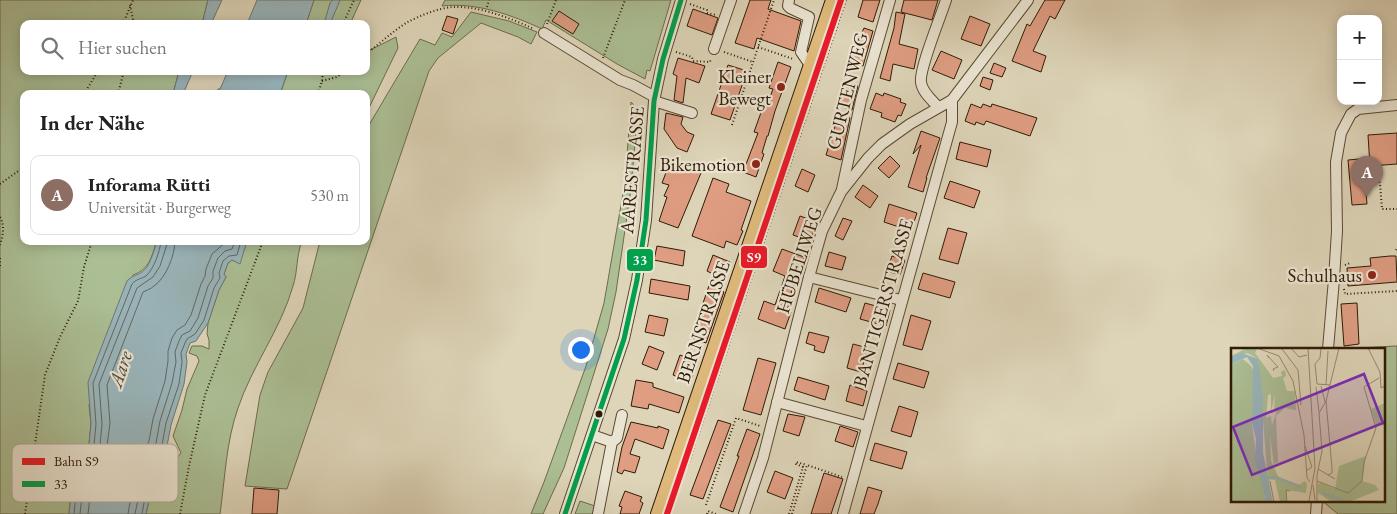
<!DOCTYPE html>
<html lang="de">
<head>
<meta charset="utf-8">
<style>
  body { margin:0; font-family:"EB Garamond",serif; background:#f2f2f2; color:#222 }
  .controls { position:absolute; right:15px; top:15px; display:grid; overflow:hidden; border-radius:10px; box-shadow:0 2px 12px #0003 }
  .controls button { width:45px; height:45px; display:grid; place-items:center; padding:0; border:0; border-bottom:1px solid #e0e0e0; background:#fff; color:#222; font:25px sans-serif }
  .you { position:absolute; left:580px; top:349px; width:18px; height:18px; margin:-12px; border:4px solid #fff; border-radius:50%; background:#1a73e8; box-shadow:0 0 0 8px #1a73e833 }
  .badge { display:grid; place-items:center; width:32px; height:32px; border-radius:50%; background:#8f2418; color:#fff; font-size:16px; font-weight:700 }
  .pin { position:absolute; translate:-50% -41px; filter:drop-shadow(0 1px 2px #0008) }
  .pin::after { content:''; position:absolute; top:26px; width:18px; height:15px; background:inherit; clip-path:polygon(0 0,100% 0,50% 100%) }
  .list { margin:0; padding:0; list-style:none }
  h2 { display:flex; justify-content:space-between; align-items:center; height:65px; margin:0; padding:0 20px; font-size:21px }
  h2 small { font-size:16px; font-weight:400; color:#767676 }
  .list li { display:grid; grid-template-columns:32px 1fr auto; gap:15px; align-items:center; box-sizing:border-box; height:80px; margin:0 10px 10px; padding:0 10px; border:1px solid #e0e0e0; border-radius:10px }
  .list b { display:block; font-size:19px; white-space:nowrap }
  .list p { margin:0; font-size:16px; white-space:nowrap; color:#767676 }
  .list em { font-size:16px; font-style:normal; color:#767676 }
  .icon { flex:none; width:28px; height:28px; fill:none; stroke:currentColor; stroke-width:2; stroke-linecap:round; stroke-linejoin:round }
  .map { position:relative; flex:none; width:1397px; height:514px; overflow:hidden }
  .search { position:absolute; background:#fff; box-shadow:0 2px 12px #0003; left:20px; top:20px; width:350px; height:55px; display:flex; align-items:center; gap:12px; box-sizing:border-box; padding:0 18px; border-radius:10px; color:#767676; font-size:19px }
  .panel { position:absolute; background:#fff; box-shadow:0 2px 12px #0003; left:20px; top:90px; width:350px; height:155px; border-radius:10px }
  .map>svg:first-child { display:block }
  .green { fill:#abbe94; stroke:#6d6c4d }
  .water { fill:#99b5bb; stroke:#6f7773 }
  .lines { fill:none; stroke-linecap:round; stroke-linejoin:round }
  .shore { stroke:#646860; stroke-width:1 }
  .building { fill:#df9d82; stroke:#2f1b06 }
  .minor-casing { stroke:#5b4a33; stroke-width:12 }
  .major-casing { stroke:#2f1b06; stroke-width:14 }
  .path { stroke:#2f1b06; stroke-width:2; stroke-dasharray:1 2.5; stroke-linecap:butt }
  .minor { stroke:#eae4d2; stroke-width:10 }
  .major { stroke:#dfba7c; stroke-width:12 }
  .bus-1-casing { stroke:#eae4d2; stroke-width:9 }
  .bus-1 { stroke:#029f4d; stroke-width:5 }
  .rail-1-casing { stroke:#eae4d2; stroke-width:10 }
  .rail-1 { stroke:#ea1a2a; stroke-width:6 }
  .poi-dot { fill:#8f2418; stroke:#eae4d2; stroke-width:2 }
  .bus-dot { fill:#2f1b06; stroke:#eae4d2; stroke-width:2 }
  .labels { text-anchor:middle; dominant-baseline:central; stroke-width:4.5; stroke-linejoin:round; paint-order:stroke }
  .poi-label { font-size:19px; fill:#2f1b06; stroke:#eae4d2; text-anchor:end }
  .street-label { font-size:19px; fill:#2f1b06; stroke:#eae4d2 }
  .water-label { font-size:20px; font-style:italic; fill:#4f493c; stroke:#eae4d2 }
  .inset-river { fill:none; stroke:#99b5bb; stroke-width:2.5 }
  .inset-road { fill:none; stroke:#988b71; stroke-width:1 }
  .view { fill:#7b2cbf; fill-opacity:0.15; stroke:#7b2cbf; stroke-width:2.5 }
  .inset-edge { fill:none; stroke:#2f1b06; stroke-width:2.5 }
  .key { fill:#eae4d2; stroke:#b2a895; stroke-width:1 }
  .key-label { font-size:14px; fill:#2f1b06 }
  .line-badge { stroke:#eae4d2; stroke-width:2 }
  .badge-label { font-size:14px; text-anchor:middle; font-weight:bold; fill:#fff }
</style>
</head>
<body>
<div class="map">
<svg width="1397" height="514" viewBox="0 0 1397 514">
  <rect width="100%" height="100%" fill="#ded5b9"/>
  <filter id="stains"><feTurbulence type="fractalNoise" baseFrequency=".004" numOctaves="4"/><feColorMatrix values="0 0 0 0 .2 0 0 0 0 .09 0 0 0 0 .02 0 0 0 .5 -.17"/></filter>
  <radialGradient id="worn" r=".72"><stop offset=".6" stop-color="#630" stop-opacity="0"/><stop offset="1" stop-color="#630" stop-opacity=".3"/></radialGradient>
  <g class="green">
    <path d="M0,0H208L202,24H24V71H179L173,94H24V241H157C151,257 150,269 133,275L89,405L91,424L89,444L72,484L69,514H0Z"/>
    <path d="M314,0H361L350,24H306Z"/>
    <path d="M445,0H671L650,71L647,70L645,79L617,64L546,20L542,29C512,15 476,2 442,6Z"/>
    <path d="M471,12L509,21L537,32L531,44L518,37L481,23L438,58L429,71L287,489L245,486L260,395L268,372L303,308L320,241H366V130L420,39L435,45L442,33L452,37Z"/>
    <path d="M396,37L398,48L366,114V94H280L288,71H366V52Z"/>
    <path d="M631,102L638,109L631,188L616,292L608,329L564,468L543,514H531L544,482L586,366L604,303L625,182Z"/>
    <path d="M247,241H302C296,256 298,271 293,286C281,329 252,366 238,408C226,442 225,479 220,514H146L154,478L166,472L181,453L173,436L182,410L187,389L199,361L197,356L189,353L192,346H202L209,349V340L207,334L208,323L219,290L226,277L224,274L228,263L232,260L239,263Z"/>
    <path d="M1397,346V514H1338L1321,500H1383V349H1337Z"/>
    <path d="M580,501L595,506V514H575Z"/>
  </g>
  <g class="water">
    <path d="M208,0H222L211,24H202Z"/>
    <path d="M257,0H314L306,24H247Z"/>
    <path d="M333,0H340L330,24H324L330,3Z"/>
    <path d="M179,71H193L183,94H173Z"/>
    <path d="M228,71H288L280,94H217L218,89H220Z"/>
    <path d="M157,241H247L240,264L232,260L228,263L224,274L226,277L219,290L208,323L196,341L190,343L186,354L187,362L184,384L171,425L167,446L160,465L154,478L146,514H69L72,484L89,444L91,424L88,382L127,281C133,275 136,276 142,272C150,267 154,250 157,241Z"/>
  </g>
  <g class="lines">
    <g class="shore">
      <path d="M74,514L77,485L94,445L96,424L93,383L132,284C136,279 141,279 146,276C154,269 160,251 161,241"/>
      <path d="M80,514L83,486L100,445L102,424L99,384L137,288L153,277L160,266L168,241"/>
      <path d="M88,514L91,488L107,446L110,423L107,385L143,292C147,290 151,289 154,286C166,278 175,255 175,241"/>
      <path d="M128,514L135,473L149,441L153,419L165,381L168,361V351L172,338L177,330L185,325L191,315L201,284L205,276L206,269L212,254L227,241"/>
      <path d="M135,514L143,475L156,443L160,421L172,383L176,362L175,352L179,341L182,335L190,331L198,318L208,286L213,278V271L218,258L225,251L232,249L235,241"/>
      <path d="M142,514L149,476L156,463L162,445L166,423L179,384L182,362L181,353L185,343L187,339L195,334L204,320L214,288L220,278L219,273L223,261L229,256L237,255L241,241"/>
    </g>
  </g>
  <g class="building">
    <path d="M750,0H771L768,9L801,21L794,51L757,38L754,49L735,43Z"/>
    <path d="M863,0H880L873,22L858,17Z"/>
    <path d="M904,0H938L932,20L901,12Z"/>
    <path d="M1045,0H1065L1055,19L1050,16L1033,51L1046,56L1041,72L1012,61L1027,24L1030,26Z"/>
    <path d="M693,9L718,18L712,35L687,26Z"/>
    <path d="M559,11L579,24L573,34L552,21Z"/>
    <path d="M896,12L905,14L899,44L918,49L914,69L893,64L890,81L880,78L894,28Z"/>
    <path d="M447,16L458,19L453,34L442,30Z"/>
    <path d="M970,16L990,24L981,46L961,39Z"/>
    <path d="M864,28L873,31L863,66L848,61L855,40L858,41Z"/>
    <path d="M941,51L962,60L954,79L932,70Z"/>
    <path d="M678,58L705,66L699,83L686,78L683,103L674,100L677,76L673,74Z"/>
    <path d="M778,62L791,67L775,111L768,136H767L762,153L764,154L756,177L743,172L758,133L754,132L763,107L766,108L773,89L769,88Z"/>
    <path d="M994,63L1006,68L1002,77L990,73Z"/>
    <path d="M728,65L747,71L730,120L711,114Z"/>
    <path d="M983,77L993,80L990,90L980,86Z"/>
    <path d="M845,82L858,86L852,110L837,105Z"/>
    <path d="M876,93L883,96L884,93L901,99L900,102L906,104L901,116L898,115L895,122L881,117L882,113L870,109Z"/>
    <path d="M971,104L981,108L983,104L991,107L992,104L1037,118L1030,136L986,121L984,125L976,122L975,125L965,121Z"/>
    <path d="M666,113L683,117L681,124L687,132L694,135L687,152L677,148L664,129Z"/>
    <path d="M844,116L850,118L841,160L826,155L836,123L841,125Z"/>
    <path d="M921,131L940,138L926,178H927L923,192L908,187L921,145L913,154Z"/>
    <path d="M1397,133V164L1370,166L1368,135Z"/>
    <path d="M960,142L991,150L987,167L956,159Z"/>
    <path d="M890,156L900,166L889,178L878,168Z"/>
    <path d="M1370,158V168L1364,169L1367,204L1352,205L1348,160Z"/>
    <path d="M670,162L701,173L678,228L659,221L667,197L664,196L669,185L662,183Z"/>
    <path d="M802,169L815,175L808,192L795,186Z"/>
    <path d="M713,178L729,184L726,192L751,201L741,230L743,231L737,245L726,241L724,248L692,236Z"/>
    <path d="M950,181L980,191L974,208L944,198Z"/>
    <path d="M863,185L878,196L870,208L855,197Z"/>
    <path d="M889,204L917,213L911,231L884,222Z"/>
    <path d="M800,216L817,222L810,241L793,235Z"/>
    <path d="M843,218L852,221L843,240L835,236Z"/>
    <path d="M948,228L967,233L958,264L939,259Z"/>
    <path d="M657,246L685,251L683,266L654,260Z"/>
    <path d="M782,249L804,257L791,293L793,294L787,310L791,312L785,329L758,319L764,301L775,305L782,285L785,276L773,271Z"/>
    <path d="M829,252L846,257L842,270L825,266Z"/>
    <path d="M713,255L730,262L719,290L724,292L706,343L691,338L713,274L707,271Z"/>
    <path d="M892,256L905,260L900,275L887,271Z"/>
    <path d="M1390,256H1396L1397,282L1348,286L1347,268L1371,266L1370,258Z"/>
    <path d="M923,273L955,282L950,298L918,289Z"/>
    <path d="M651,279L690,286L688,300L649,293Z"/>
    <path d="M819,288L851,298L846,312L815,302Z"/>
    <path d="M865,303L890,310L886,326L860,319Z"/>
    <path d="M1357,303L1359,344L1344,346L1341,304Z"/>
    <path d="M649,315L668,319L664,336L645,332Z"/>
    <path d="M911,315L931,321L922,350L903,345Z"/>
    <path d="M809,332L829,337L824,353L814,350L815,346L806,343Z"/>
    <path d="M853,344L868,348L861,372L847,368Z"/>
    <path d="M649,346L664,352L657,370L642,364Z"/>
    <path d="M680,355L698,362L690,382L673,375Z"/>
    <path d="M758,358L776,363L761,415L743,410Z"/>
    <path d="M898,363L929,372L924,388L893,379Z"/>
    <path d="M798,377L829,386L825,400L794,390Z"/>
    <path d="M636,380L653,383V387L684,397L679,413L649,404L648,409L631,406Z"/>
    <path d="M850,385L867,391L863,406L846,401Z"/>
    <path d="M899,406L918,412L911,437L891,431Z"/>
    <path d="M788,414L805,417L799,436L783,431Z"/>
    <path d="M718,420L731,424L703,499L690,495Z"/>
    <path d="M631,422L658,428V426L669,430L663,449L635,439L630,454L640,457L635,473L624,470L622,474L617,472L622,447Z"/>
    <path d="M840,426L858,432L853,447L835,441Z"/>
    <path d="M747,429L760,434L733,512L720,507L739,456H737Z"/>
    <path d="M875,443L907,452L902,469L870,460Z"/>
    <path d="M775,471L793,478L785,499L767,492Z"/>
    <path d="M824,473L843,479L831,514H811Z"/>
    <path d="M868,487L882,491L878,504L874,514H860Z"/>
    <path d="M254,488L279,490L277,514H252Z"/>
    <path d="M625,491L642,497L640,501L643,503L639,514H620L622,507L619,506Z"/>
  </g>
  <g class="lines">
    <defs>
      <g id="minor">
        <path d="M789,0L788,6L790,8L809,17L801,52L810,65"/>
        <path d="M544,33L620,80L633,85L655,97"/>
        <path d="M714,49L731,0"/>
        <path d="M654,101L692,113"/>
        <path d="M938,107C932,100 922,92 921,82C919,69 941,16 946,0"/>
        <path d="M842,189L861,100L890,0"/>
        <path d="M809,277L901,300"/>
        <path d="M1328,349L1334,279L1337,231L1336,162L1341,133L1351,114L1358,109L1397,105"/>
        <path d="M777,402L866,426"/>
        <path d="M592,435L612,442L598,514"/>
        <path d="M612,442L617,438L622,415"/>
        <path d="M565,514L624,339L637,280L646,220L654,101L663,59L681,0"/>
        <path d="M744,514L763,458L809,277L822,231L841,192L868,158L882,144L910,124L952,100L1028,0"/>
        <path d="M843,514L952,122V100"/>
        <path d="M1316,514L1317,500"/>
      </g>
      <path id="major" d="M657,514L832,0"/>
    </defs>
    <use href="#minor" class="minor-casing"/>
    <use href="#major" class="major-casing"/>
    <g class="path">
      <path d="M690,4L707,10V13L716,15"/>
      <path d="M130,5L134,24"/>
      <path d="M487,7L489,0"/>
      <path d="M123,24L133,0"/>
      <path d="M343,24L354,0"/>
      <path d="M547,24L556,0"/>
      <path d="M758,47L793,59"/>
      <path d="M676,52L692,57L693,61L710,62L711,58"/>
      <path d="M724,52L753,62"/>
      <path d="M366,54C379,44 392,32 406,23C419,16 438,8 453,7C480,6 510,18 534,29"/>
      <path d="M603,58L625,0"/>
      <path d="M322,81L337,77L344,71"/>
      <path d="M84,94L98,71"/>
      <path d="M118,94L124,71"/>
      <path d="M318,94L322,81L323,71"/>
      <path d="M732,125L774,0"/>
      <path d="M1369,174V176L1379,181L1380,183L1382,209H1397"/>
      <path d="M0,184L24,167"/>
      <path d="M0,217C5,226 3,235 0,245"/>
      <path d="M1396,250L1397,248"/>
      <path d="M0,258V266"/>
      <path d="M1345,265L1350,263"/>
      <path d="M1344,289L1345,294L1397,291"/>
      <path d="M688,465L846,0"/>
      <path d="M706,505L736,418L760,426"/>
      <path d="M25,514L45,375L60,337L78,301L84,267L92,241"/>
      <path d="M180,514L189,466L205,395L263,241"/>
      <path d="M707,514L708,511L716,514"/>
      <path d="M789,514L803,467L796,464V462L807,465"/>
      <path d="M792,514L807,465L842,477"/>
    </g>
    <use href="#minor" class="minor"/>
    <use href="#major" class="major"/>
    <defs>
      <path id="bus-1" d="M565,514L624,339L637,280L646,220L654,101L663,59L681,0"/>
    </defs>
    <use href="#bus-1" class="bus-1-casing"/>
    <use href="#bus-1" class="bus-1"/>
    <defs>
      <path id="rail-1" d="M667,514L841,0"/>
    </defs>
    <use href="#rail-1" class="rail-1-casing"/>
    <use href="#rail-1" class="rail-1"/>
  </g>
  <g class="poi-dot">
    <circle cx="781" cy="87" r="5"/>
    <circle cx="756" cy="164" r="5"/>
    <circle cx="1372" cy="275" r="5"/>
  </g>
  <circle class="bus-dot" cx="599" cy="414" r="4.5"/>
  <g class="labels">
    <g class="poi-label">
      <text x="771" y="76">Kleiner<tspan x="771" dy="22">Bewegt</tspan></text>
      <text x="746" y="164">Bikemotion</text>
      <text x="1362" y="275">Schulhaus</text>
    </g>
    <g class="street-label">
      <text transform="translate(847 91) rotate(-76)">GURTENWEG</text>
      <text transform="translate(632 170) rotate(-85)">AARESTRASSE</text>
      <text transform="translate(799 260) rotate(-72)">HÜBELIWEG</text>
      <text transform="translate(883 303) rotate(-74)">BANTIGERSTRASSE</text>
      <text transform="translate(703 322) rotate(-71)">BERNSTRASSE</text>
    </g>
    <g class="water-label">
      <text transform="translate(120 369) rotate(-72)">Aare</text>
    </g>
  </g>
  <g transform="translate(1231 348)">
    <rect width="154" height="154" fill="#ded5b9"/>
    <path d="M9,0L26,1L24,5L42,30L51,28L50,24L54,22L55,28L52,30L56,43H64L65,62L54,60L45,68L47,114L43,116L39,87L40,113L48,130L66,138L74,133L76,136L75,145L56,142V154H49L44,132L38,131L39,142L37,133L27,11L17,5L0,8L12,2L17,4ZM40,46V64L44,46L43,63L46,62L41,77L40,68L35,70L37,47ZM12,11L21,19L23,27L21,76L27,122L35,154H0V16ZM154,55V78L145,76L140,61ZM135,108L131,133L144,137L148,142L118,154H101L87,145V136L90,135L104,141L108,118Z" fill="#abbe94" fill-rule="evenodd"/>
    <path d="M11,5L27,11L32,49V105L42,154H35L24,112L25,91L21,75L22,18L16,9L0,16V8Z" fill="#99b5bb"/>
    <path class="inset-river" d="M37,130L45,129L70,139M92,145L113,153"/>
    <path class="inset-road" d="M26,0L48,8L62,33L73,87L76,130L79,134M60,0L68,9L76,7M77,0L84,120L78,153M90,0L89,10L84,16L86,36L99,37M137,0L149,24M51,1L67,22L70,57M38,10L36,7L47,19L42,21L43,23M149,24L150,40L154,38M95,37L97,3M90,38L94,54M85,39L88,64M95,53L101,120V125L97,127M74,98L81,119L75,123M87,121L104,131M39,133L43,154M86,133L117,145L131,133L133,114L145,80L133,39L148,30M82,137L84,152M56,154L55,142L59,143M86,154V127L91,103L88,65L95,53L108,0"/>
    <path class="view" d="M133,26L152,75L21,127L2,79Z"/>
    <rect width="154" height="154" class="inset-edge"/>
  </g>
  <rect x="12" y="444" width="166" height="58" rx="8" class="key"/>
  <rect x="22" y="458" width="23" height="7" fill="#ea1a2a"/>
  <rect x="22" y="481" width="23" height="6" fill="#029f4d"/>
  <g class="key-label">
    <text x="54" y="466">Bahn S9</text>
    <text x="54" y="489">33</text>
  </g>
  <g class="line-badge">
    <rect x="740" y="245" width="28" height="24" rx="5" fill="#ea1a2a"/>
    <rect x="626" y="248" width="28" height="24" rx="5" fill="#029f4d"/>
  </g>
  <g class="badge-label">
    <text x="754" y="262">S9</text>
    <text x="640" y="265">33</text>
  </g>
  <rect width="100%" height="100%" filter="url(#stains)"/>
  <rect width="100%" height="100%" fill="url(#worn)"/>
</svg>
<div class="controls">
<button>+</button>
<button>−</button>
</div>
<div class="you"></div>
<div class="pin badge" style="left:1367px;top:197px;background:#8d6e63">A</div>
<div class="search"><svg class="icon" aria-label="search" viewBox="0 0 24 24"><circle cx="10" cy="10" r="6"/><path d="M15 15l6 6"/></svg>Hier suchen</div>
<section class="panel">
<h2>In der Nähe<small></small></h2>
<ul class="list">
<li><span class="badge" style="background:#8d6e63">A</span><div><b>Inforama Rütti</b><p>Universität · Burgerweg</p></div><em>530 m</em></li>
</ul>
</section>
</div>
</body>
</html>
